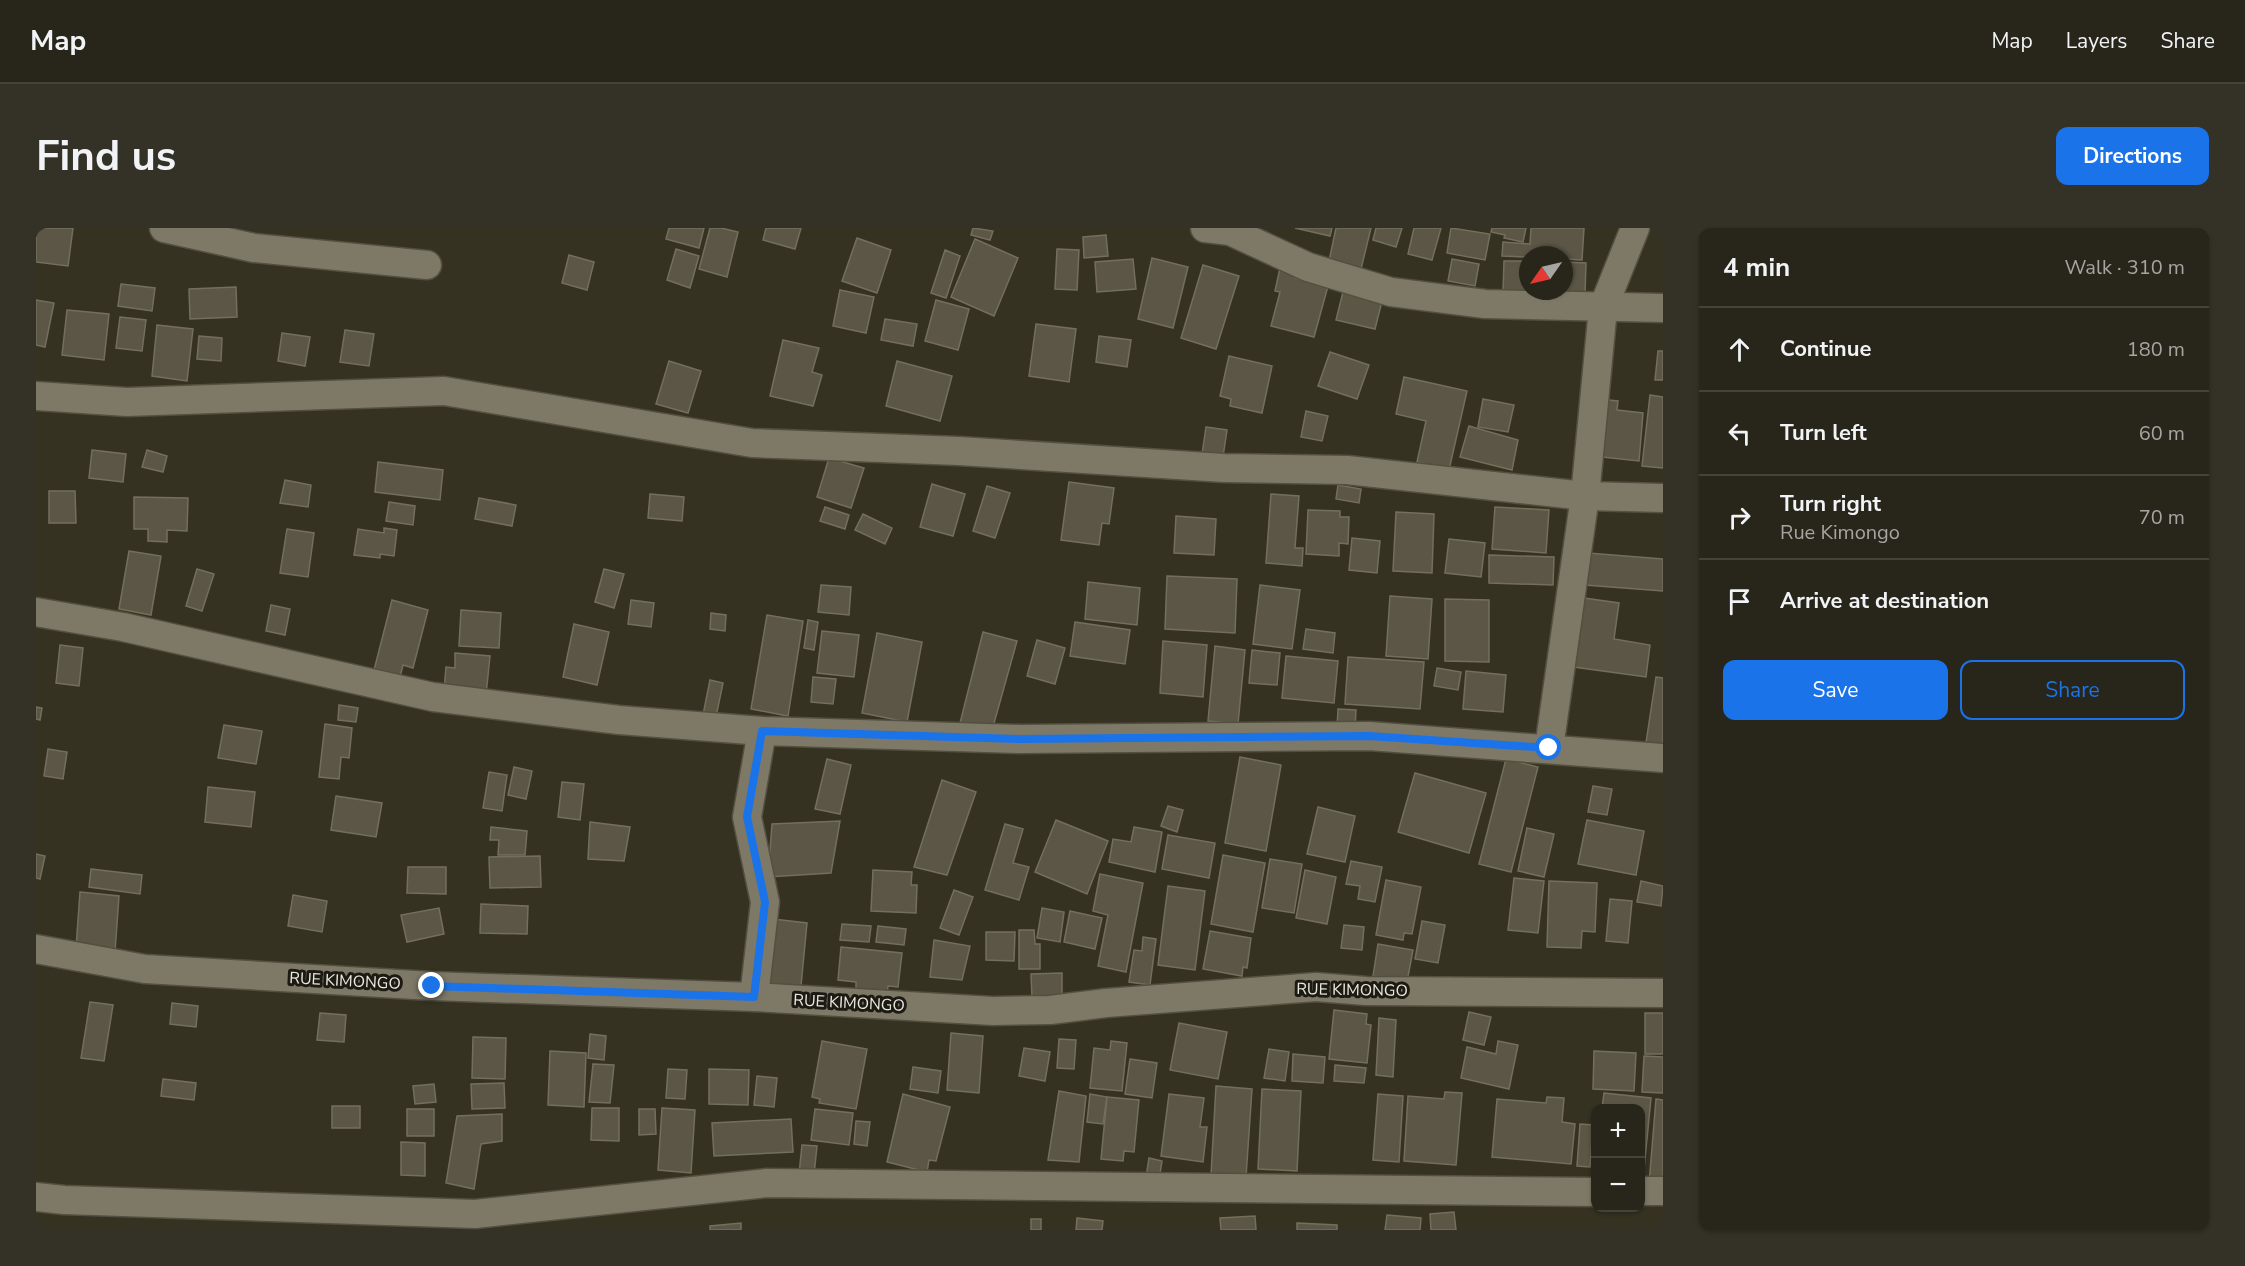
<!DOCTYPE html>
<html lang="en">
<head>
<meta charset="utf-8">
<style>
  body { margin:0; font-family:"Nunito Sans",sans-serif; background:#343227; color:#f1f3f6 }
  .controls { position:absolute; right:18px; bottom:18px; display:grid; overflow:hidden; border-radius:12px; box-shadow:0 2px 4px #0004 }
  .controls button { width:54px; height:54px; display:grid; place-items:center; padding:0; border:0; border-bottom:2px solid #444339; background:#28261a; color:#f1f3f6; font:30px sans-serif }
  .compass { position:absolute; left:1483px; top:18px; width:54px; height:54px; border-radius:50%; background:#28261a; box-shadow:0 2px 4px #0004; rotate:236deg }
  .stop { position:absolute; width:18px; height:18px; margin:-14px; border:4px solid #1a73e8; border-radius:50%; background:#fff }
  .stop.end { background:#1a73e8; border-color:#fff; box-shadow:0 2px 6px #0008 }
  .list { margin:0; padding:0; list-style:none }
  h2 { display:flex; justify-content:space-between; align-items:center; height:78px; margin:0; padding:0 24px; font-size:26px }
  h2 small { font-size:20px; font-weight:400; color:#a5a5a2 }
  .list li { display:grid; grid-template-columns:39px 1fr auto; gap:18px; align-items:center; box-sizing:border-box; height:84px; padding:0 24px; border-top:2px solid #444339 }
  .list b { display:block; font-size:22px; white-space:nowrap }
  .list p { margin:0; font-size:20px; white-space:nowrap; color:#a5a5a2 }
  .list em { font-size:20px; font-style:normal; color:#a5a5a2 }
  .actions { display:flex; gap:12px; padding:18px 24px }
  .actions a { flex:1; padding:14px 0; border:2px solid #1a73e8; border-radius:12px; text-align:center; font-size:21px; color:#1a73e8 }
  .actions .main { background:#1a73e8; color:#fff }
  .icon { flex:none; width:33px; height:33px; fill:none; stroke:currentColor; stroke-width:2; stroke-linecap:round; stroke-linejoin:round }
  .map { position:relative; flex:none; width:1627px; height:1002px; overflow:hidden; border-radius:12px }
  header { display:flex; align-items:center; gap:36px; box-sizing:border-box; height:84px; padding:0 30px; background:#28261a; border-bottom:2px solid #444339 }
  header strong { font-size:28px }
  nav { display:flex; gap:33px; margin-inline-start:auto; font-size:21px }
  .intro { display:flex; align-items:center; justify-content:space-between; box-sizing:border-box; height:144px; padding:0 36px }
  h1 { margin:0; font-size:42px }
  .button { padding:15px 27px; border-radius:12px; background:#1a73e8; color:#fff; font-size:21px; font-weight:700 }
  main { display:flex; gap:36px; padding:0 36px }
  aside { flex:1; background:#28261a; border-radius:12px; box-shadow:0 2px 4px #0004 }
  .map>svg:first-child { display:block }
  .building { fill:#5b5645; stroke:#746f5d; stroke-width:1.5 }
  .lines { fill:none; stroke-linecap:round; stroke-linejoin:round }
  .street-casing { stroke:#534f41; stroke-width:31 }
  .street { stroke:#7e7967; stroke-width:28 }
  .route { stroke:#1a73e8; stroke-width:8 }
  .labels { text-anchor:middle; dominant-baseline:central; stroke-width:6; stroke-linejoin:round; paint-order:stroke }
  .street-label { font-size:16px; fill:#ebe9df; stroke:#1c1a12 }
</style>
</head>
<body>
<header>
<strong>Map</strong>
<nav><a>Map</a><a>Layers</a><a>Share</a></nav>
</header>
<div class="intro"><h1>Find us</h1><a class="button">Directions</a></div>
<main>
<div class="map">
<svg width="1627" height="1002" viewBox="0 0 1627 1002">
  <rect width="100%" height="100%" fill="#363222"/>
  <g class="building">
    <path d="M0,0H37L32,38L0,34Z"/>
    <path d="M633,0H668L663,20L630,11Z"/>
    <path d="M674,0H685L702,4L691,49L663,41Z"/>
    <path d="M730,0H765L759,21L727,12Z"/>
    <path d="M937,0L957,3L954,12L935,7Z"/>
    <path d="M1259,0H1296L1294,8Z"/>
    <path d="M1300,0H1335L1325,41L1293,33Z"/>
    <path d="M1340,0H1366L1360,19L1337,12Z"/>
    <path d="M1378,0H1405L1396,32L1372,26Z"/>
    <path d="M1415,0L1454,6L1449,32L1411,25Z"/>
    <path d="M1456,0H1490L1487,14L1468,10L1469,7L1455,4Z"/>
    <path d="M1495,0H1548L1546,32L1528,31V27H1492V29L1466,28L1467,14L1494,16Z"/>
    <path d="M1070,7L1072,28L1048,30L1047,9Z"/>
    <path d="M821,10L855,22L841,65L806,53Z"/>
    <path d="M939,11L982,30L958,88L915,69Z"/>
    <path d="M640,21L663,28L654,60L631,52Z"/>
    <path d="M1021,21L1043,22L1041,62L1019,61Z"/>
    <path d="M909,22L924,28L910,70L895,65Z"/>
    <path d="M533,27L558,34L551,62L526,55Z"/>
    <path d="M1116,30L1152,39L1137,100L1102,91Z"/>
    <path d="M1097,31L1100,61L1061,64L1059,34Z"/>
    <path d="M1416,31L1443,36L1439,58L1412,53Z"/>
    <path d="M1468,33H1492V63H1528V34L1550,35L1549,66L1467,64Z"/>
    <path d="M1167,37L1203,48L1180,121L1145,110Z"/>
    <path d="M1244,40L1260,45L1259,50L1292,58L1278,109L1235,98L1244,64L1239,63Z"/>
    <path d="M85,56L119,60L116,83L82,78Z"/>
    <path d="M200,59L201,89L154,91L153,61Z"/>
    <path d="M804,62L838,69L830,105L797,98Z"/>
    <path d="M1307,64L1346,73L1339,101L1300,92Z"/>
    <path d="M0,72L18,75L9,119L0,117Z"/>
    <path d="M900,72L933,81L922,122L889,113Z"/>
    <path d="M31,82L73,86L68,132L26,127Z"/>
    <path d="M84,89L110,92L106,123L80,120Z"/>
    <path d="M849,91L881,96L877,118L845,112Z"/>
    <path d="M1000,96L1040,101L1033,154L993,148Z"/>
    <path d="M121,97L157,101L151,153L116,148Z"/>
    <path d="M309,102L338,106L333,138L304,134Z"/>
    <path d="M246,105L274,109L269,138L242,133Z"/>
    <path d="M163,108L186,110L185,133L161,131Z"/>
    <path d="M1063,108L1095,112L1091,139L1060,134Z"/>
    <path d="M747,112L783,120L776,144L786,147L777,178L734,168Z"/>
    <path d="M1622,123H1627V152H1619Z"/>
    <path d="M1294,124L1333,137L1321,171L1282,158Z"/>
    <path d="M1193,128L1236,138L1226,185L1194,178L1195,171L1184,168Z"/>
    <path d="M633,133L665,143L652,185L620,176Z"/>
    <path d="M861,133L916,148L904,193L850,178Z"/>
    <path d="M1368,149L1431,163L1413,242L1381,234L1390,193L1360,186Z"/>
    <path d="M1614,167L1627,169V240L1606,238Z"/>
    <path d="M1447,171L1478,177L1472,204L1442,199Z"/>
    <path d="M1562,171L1582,173L1581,182L1607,185L1603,233L1557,228Z"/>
    <path d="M1270,183L1292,188L1286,213L1265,209Z"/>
    <path d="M1433,198L1482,212L1476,242L1424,229Z"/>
    <path d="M1170,199L1191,202L1187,229L1166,226Z"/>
    <path d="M56,222L90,226L87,254L53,250Z"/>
    <path d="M111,222L131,228L127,244L106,239Z"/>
    <path d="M793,230L828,240L815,280L781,269Z"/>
    <path d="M342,234L407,242L404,272L339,264Z"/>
    <path d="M249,252L275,257L272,279L244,275Z"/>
    <path d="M1033,254L1078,260L1073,296L1066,295L1063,317L1025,312Z"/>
    <path d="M896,256L929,266L917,308L884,299Z"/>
    <path d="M1302,257L1325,261L1323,275L1300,271Z"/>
    <path d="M951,258L974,265L959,310L937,303Z"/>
    <path d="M13,263H39L40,295H13Z"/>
    <path d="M614,266L648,269L646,293L612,290Z"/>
    <path d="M1235,266L1263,268L1259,320H1267L1266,338L1230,335Z"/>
    <path d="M98,269L152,270L151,303L131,302V314L112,313V301H98Z"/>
    <path d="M443,270L480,277L476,298L439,291Z"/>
    <path d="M353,274L379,278L377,297L350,293Z"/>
    <path d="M789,279L813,287L809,301L784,293Z"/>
    <path d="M1459,279L1513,282L1510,325L1456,321Z"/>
    <path d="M1272,282L1304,283V289H1313L1312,316L1303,315V328L1270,326Z"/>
    <path d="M1360,284L1398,286L1396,345L1357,343Z"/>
    <path d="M827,286L856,300L849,316L819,302Z"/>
    <path d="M1140,288L1180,291L1178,327L1138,325Z"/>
    <path d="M348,300L361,302L358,328L344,326V330L318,327L322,301L348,305Z"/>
    <path d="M251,301L278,305L272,349L244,345Z"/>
    <path d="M1316,310L1344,313L1341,345L1313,342Z"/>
    <path d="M1413,311L1449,315L1445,349L1409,345Z"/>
    <path d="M93,323L125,328L115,387L83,381Z"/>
    <path d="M1552,325L1627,331V363L1549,357Z"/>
    <path d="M1453,327L1518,329L1517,357L1453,355Z"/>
    <path d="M161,341L178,346L166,383L150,378Z"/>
    <path d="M568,341L588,346L578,380L559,374Z"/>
    <path d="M1131,348L1201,351L1199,405L1129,401Z"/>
    <path d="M1052,354L1104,360L1101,397L1049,391Z"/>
    <path d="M785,357L815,359L813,387L782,384Z"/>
    <path d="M1224,357L1264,362L1256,421L1217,416Z"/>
    <path d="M1354,368L1396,371L1392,431L1350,428Z"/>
    <path d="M1548,370L1583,375L1578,411L1614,417L1610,449L1538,439Z"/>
    <path d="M1409,371L1453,372V434L1409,433Z"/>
    <path d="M356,372L392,382L377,440L367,437L363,453L337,446Z"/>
    <path d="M595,372L618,375L615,399L592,396Z"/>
    <path d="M235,377L254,381L249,407L230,403Z"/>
    <path d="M425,382L465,385L463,420L423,418Z"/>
    <path d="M675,385L690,387L689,403L674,401Z"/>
    <path d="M731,387L767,393L752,488L715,481Z"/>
    <path d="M772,392L782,394L778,422L768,420Z"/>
    <path d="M1039,394L1094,402L1089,436L1034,428Z"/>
    <path d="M538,396L573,404L561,457L527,449Z"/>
    <path d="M1270,401L1299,405L1297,425L1267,421Z"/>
    <path d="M786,403L823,407L818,449L781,445Z"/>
    <path d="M947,404L981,413L957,499L924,495Z"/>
    <path d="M841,405L886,414L871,494L826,485Z"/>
    <path d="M1001,412L1029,420L1019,456L991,448Z"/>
    <path d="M1127,413L1171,417L1167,469L1124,465Z"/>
    <path d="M24,417L47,420L43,458L20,455Z"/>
    <path d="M1179,418L1209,422L1202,496L1172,493Z"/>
    <path d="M1216,422L1244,425L1241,457L1213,455Z"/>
    <path d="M419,425L454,428L450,467L408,463L410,439L419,440Z"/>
    <path d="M1250,428L1302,433L1298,475L1246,470Z"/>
    <path d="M1312,429L1388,434L1384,481L1309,476Z"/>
    <path d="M1401,440L1425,444L1422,462L1398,458Z"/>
    <path d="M1430,443L1470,447L1467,484L1427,481Z"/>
    <path d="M777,449L800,451L797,476L775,474Z"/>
    <path d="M1620,449L1627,450V523L1609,521Z"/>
    <path d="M674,452L687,455L680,489L667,487Z"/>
    <path d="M303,477L322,480L320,494L302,492Z"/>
    <path d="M0,479L6,480L4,492L0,491Z"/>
    <path d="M1302,481L1320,482L1319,501L1301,500Z"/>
    <path d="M289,496L316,500L313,530L305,529L303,551L283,549Z"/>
    <path d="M188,497L226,503L220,536L182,530Z"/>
    <path d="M12,521L31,524L27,551L8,548Z"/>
    <path d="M1204,529L1245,537L1230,623L1189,615Z"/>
    <path d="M791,531L815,537L804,586L779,581Z"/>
    <path d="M1470,531L1502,539L1475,644L1443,636Z"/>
    <path d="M478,539L496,543L490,571L472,567Z"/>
    <path d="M453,544L471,547L466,583L447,580Z"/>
    <path d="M1379,545L1450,565L1433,625L1362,604Z"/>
    <path d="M906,552L940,564L911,647L878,639Z"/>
    <path d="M526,554L548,556L544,592L522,589Z"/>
    <path d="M1557,558L1576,561L1571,587L1552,584Z"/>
    <path d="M172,559L219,564L215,599L169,594Z"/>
    <path d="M300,568L346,575L340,609L295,602Z"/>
    <path d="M1132,578L1147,582L1141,604L1125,598Z"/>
    <path d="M1282,579L1319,588L1309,634L1271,626Z"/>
    <path d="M1020,592L1072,613L1051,666L999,644Z"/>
    <path d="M1551,592L1608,603L1600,647L1542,636Z"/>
    <path d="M804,593L795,645L732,649L736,596Z"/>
    <path d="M554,594L594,599L588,633L552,631Z"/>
    <path d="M969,596L987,601L977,635L993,639L983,672L949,662Z"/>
    <path d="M455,599L491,603L489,627H462L463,612H454Z"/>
    <path d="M1098,599L1126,604L1119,644L1073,634L1077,611L1095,614Z"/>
    <path d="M1491,600L1518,606L1508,649L1482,643Z"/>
    <path d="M1132,607L1179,615L1173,650L1126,641Z"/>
    <path d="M0,626L9,628L4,651L0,650Z"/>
    <path d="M1187,627L1229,635L1217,704L1175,696Z"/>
    <path d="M504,628L505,659L454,660L453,629Z"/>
    <path d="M1234,631L1266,636L1258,685L1226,680Z"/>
    <path d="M1315,633L1346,639L1339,674L1322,671L1324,658L1310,656Z"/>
    <path d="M372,639H410V666L371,665Z"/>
    <path d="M55,641L106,647L104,666L53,659Z"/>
    <path d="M837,642L876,644L875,657H881L880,685L835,683Z"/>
    <path d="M1269,642L1300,649L1291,696L1260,690Z"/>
    <path d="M1064,646L1107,655L1090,744L1062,738L1072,687L1057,683Z"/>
    <path d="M1478,650L1508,653L1502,705L1472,702Z"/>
    <path d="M1350,652L1385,659L1376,706L1368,705L1367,712L1340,707Z"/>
    <path d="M1513,653L1561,655L1559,704L1546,703L1545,720L1511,719Z"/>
    <path d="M1605,653L1627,658L1625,678L1601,674Z"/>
    <path d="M1132,658L1169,663L1159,742L1122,737Z"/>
    <path d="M918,662L937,669L923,707L904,700Z"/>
    <path d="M44,664L83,668L79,724L40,720Z"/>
    <path d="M257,667L291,673L286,704L252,698Z"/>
    <path d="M1574,671L1596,673L1592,715L1570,713Z"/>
    <path d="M445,676L492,678L491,706L444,705Z"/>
    <path d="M403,680L408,706L371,714L365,687Z"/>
    <path d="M1006,680L1028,684L1024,714L1001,710Z"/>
    <path d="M1034,683L1066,690L1059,721L1028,714Z"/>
    <path d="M737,691L771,695L765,758L731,755Z"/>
    <path d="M1386,693L1409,697L1402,735L1379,731Z"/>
    <path d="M806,696L835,698L833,714L804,712Z"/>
    <path d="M1308,697L1328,699L1326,722L1305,720Z"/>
    <path d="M842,698L870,701L868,717L840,714Z"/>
    <path d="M983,702H998L999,716H1004V741H983Z"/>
    <path d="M1174,703L1215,710L1211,740L1207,739L1206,748L1167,741Z"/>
    <path d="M950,704H979L978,733L950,732Z"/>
    <path d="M1107,709L1120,711L1114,757L1093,754L1098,722L1106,723Z"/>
    <path d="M898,712L934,718L926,752L894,749Z"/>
    <path d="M1342,716L1377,722L1371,754L1337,748Z"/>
    <path d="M805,719L866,725L862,759L852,758L851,767L820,764V754L802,752Z"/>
    <path d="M1026,745V769L996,770L995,746Z"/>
    <path d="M54,774L77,777L68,833L45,830Z"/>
    <path d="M136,775L162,778L160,799L134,796Z"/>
    <path d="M1298,782L1331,786L1330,796L1335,797L1331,835L1293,831Z"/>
    <path d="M1433,784L1455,789L1448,817L1427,812Z"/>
    <path d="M284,785L310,787L308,814L281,812Z"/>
    <rect x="1609" y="785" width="18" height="41"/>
    <path d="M1343,790L1360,792L1357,849L1340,847Z"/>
    <path d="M1143,795L1191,804L1182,851L1134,842Z"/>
    <path d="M915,805L947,808L943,865L911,862Z"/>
    <path d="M554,806L570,808L568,832L552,830Z"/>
    <path d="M437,809L470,810L469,851L436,850Z"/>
    <path d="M1023,811L1040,812L1038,841L1021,840Z"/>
    <path d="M786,813L831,821L820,881L783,875L784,871L776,869Z"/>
    <path d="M1075,813L1091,815L1086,863L1054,860L1058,820L1074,822Z"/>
    <path d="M1462,813L1482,817L1473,861L1425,850L1431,819L1460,826Z"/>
    <path d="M988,820L1014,824L1009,853L983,848Z"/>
    <path d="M1233,821L1253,824L1249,853L1228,850Z"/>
    <path d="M514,823L550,825L548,879L512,877Z"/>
    <path d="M1558,823L1600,825L1598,863L1557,861Z"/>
    <path d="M1257,826L1289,829L1287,855L1256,853Z"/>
    <path d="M1608,828L1627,829V865L1606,864Z"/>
    <path d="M1094,831L1121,835L1116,870L1089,866Z"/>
    <path d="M557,836L578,837L574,875L553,874Z"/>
    <path d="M1299,837L1330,840L1328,855L1298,853Z"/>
    <path d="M877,839L905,843L902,865L874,861Z"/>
    <path d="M632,841L651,842L649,871L630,870Z"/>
    <path d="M673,841L713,842L712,877L673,876Z"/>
    <path d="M721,848L741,850L738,879L718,877Z"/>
    <path d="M127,851L160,855L158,872L125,868Z"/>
    <path d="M468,855L469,880L436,881L435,856Z"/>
    <path d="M398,856L400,874L379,876L377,858Z"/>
    <path d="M1180,858L1216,861L1210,949L1175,947Z"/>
    <path d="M1226,861L1265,863L1261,943L1222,941Z"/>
    <path d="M1023,863L1050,868L1043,934L1012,932Z"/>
    <path d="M1409,864L1426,865L1420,937L1368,933L1372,868L1408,871Z"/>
    <path d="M1568,865L1615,870L1606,962H1604V880H1566Z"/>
    <path d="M867,866L914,879L900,933L893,932L891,944L851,934Z"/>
    <path d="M1054,866L1071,869L1067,896L1051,894Z"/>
    <path d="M1133,866L1168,870L1164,899H1171L1167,934L1125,928Z"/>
    <path d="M1342,866L1367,868L1363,934L1337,932Z"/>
    <path d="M1071,869L1103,872L1098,924L1088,923L1087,933L1065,931Z"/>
    <path d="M1511,869L1528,870L1526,894L1539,896L1535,936L1456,929L1461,871L1510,875Z"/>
    <path d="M1620,871L1627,872V957L1613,956Z"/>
    <rect x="296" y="878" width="28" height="22"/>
    <path d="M556,880H583V913L555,912Z"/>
    <path d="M626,880L659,882L655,945L622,942Z"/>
    <rect x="371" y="881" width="27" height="27"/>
    <path d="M603,881H619L620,906L603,907Z"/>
    <path d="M779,881L817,885L813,917L775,912Z"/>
    <path d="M466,886V913L445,916L438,961L410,955L421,888Z"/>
    <path d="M755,891L757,924L678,928L676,895Z"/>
    <path d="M820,893L834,894L831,918L818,916Z"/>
    <path d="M1544,896L1557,897L1554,939L1541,938Z"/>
    <path d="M365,914L389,915V948L365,947Z"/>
    <path d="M766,917L781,918L778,947L763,946Z"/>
    <path d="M1113,930L1126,933L1122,958L1109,956Z"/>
    <path d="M1418,984L1420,1002H1395L1394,986Z"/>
    <path d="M1351,987L1385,990L1384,1002H1349Z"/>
    <path d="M1219,988L1220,1002H1185L1184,990Z"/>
    <path d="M1041,990L1067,993L1066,1002H1040Z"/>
    <rect x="995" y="991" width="10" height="11"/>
    <path d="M705,995V1002H674V998Z"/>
    <path d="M1261,995L1301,997V1002H1261Z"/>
  </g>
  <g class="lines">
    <defs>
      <g id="street">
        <path d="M128,0L218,20L391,37"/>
        <path d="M1169,0L1194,3L1272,39L1355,64L1449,76L1627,80"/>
        <path d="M0,168L91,174L408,163L716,215L923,223L1188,240L1311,242L1549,268L1627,270"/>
        <path d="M0,384L87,399L397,469L583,492L726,503L984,511L1333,508L1627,530"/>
        <path d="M1513,520L1549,268L1567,80L1599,0"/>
        <path d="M0,721L109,741L396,758L718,769L957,783L1014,782L1070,775L1280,759L1330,763L1627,765"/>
        <path d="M718,769L729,674L711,589L726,503"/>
        <path d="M1604,963H1627"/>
        <path d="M0,969L28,972L439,986L731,955L1560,964"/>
      </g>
    </defs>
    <use href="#street" class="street-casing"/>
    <use href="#street" class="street"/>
  </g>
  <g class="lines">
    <path class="route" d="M396,758L718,769L729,674L711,589L726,503L984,511L1333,508L1513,520"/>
  </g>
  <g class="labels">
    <g class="street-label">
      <text transform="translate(309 753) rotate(3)">RUE KIMONGO</text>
      <text transform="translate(1316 762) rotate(1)">RUE KIMONGO</text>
      <text transform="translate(813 775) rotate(3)">RUE KIMONGO</text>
    </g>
  </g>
</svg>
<div class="controls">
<button>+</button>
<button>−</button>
</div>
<svg class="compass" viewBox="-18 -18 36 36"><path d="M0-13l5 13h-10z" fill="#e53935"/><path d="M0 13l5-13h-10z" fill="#a5a5a2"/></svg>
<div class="stop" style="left:1513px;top:520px"></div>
<div class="stop end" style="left:396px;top:758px"></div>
</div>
<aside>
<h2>4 min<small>Walk · 310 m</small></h2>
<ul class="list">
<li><svg class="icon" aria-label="ahead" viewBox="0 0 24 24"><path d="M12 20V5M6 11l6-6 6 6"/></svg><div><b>Continue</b></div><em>180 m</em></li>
<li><svg class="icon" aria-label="left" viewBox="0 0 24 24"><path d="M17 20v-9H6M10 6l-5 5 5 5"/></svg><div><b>Turn left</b></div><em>60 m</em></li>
<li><svg class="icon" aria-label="right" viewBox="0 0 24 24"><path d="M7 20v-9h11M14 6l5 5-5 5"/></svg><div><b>Turn right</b><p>Rue Kimongo</p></div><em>70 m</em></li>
<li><svg class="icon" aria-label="arrive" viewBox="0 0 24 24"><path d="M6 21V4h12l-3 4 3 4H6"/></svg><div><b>Arrive at destination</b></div></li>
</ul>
<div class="actions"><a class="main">Save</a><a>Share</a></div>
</aside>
</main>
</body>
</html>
